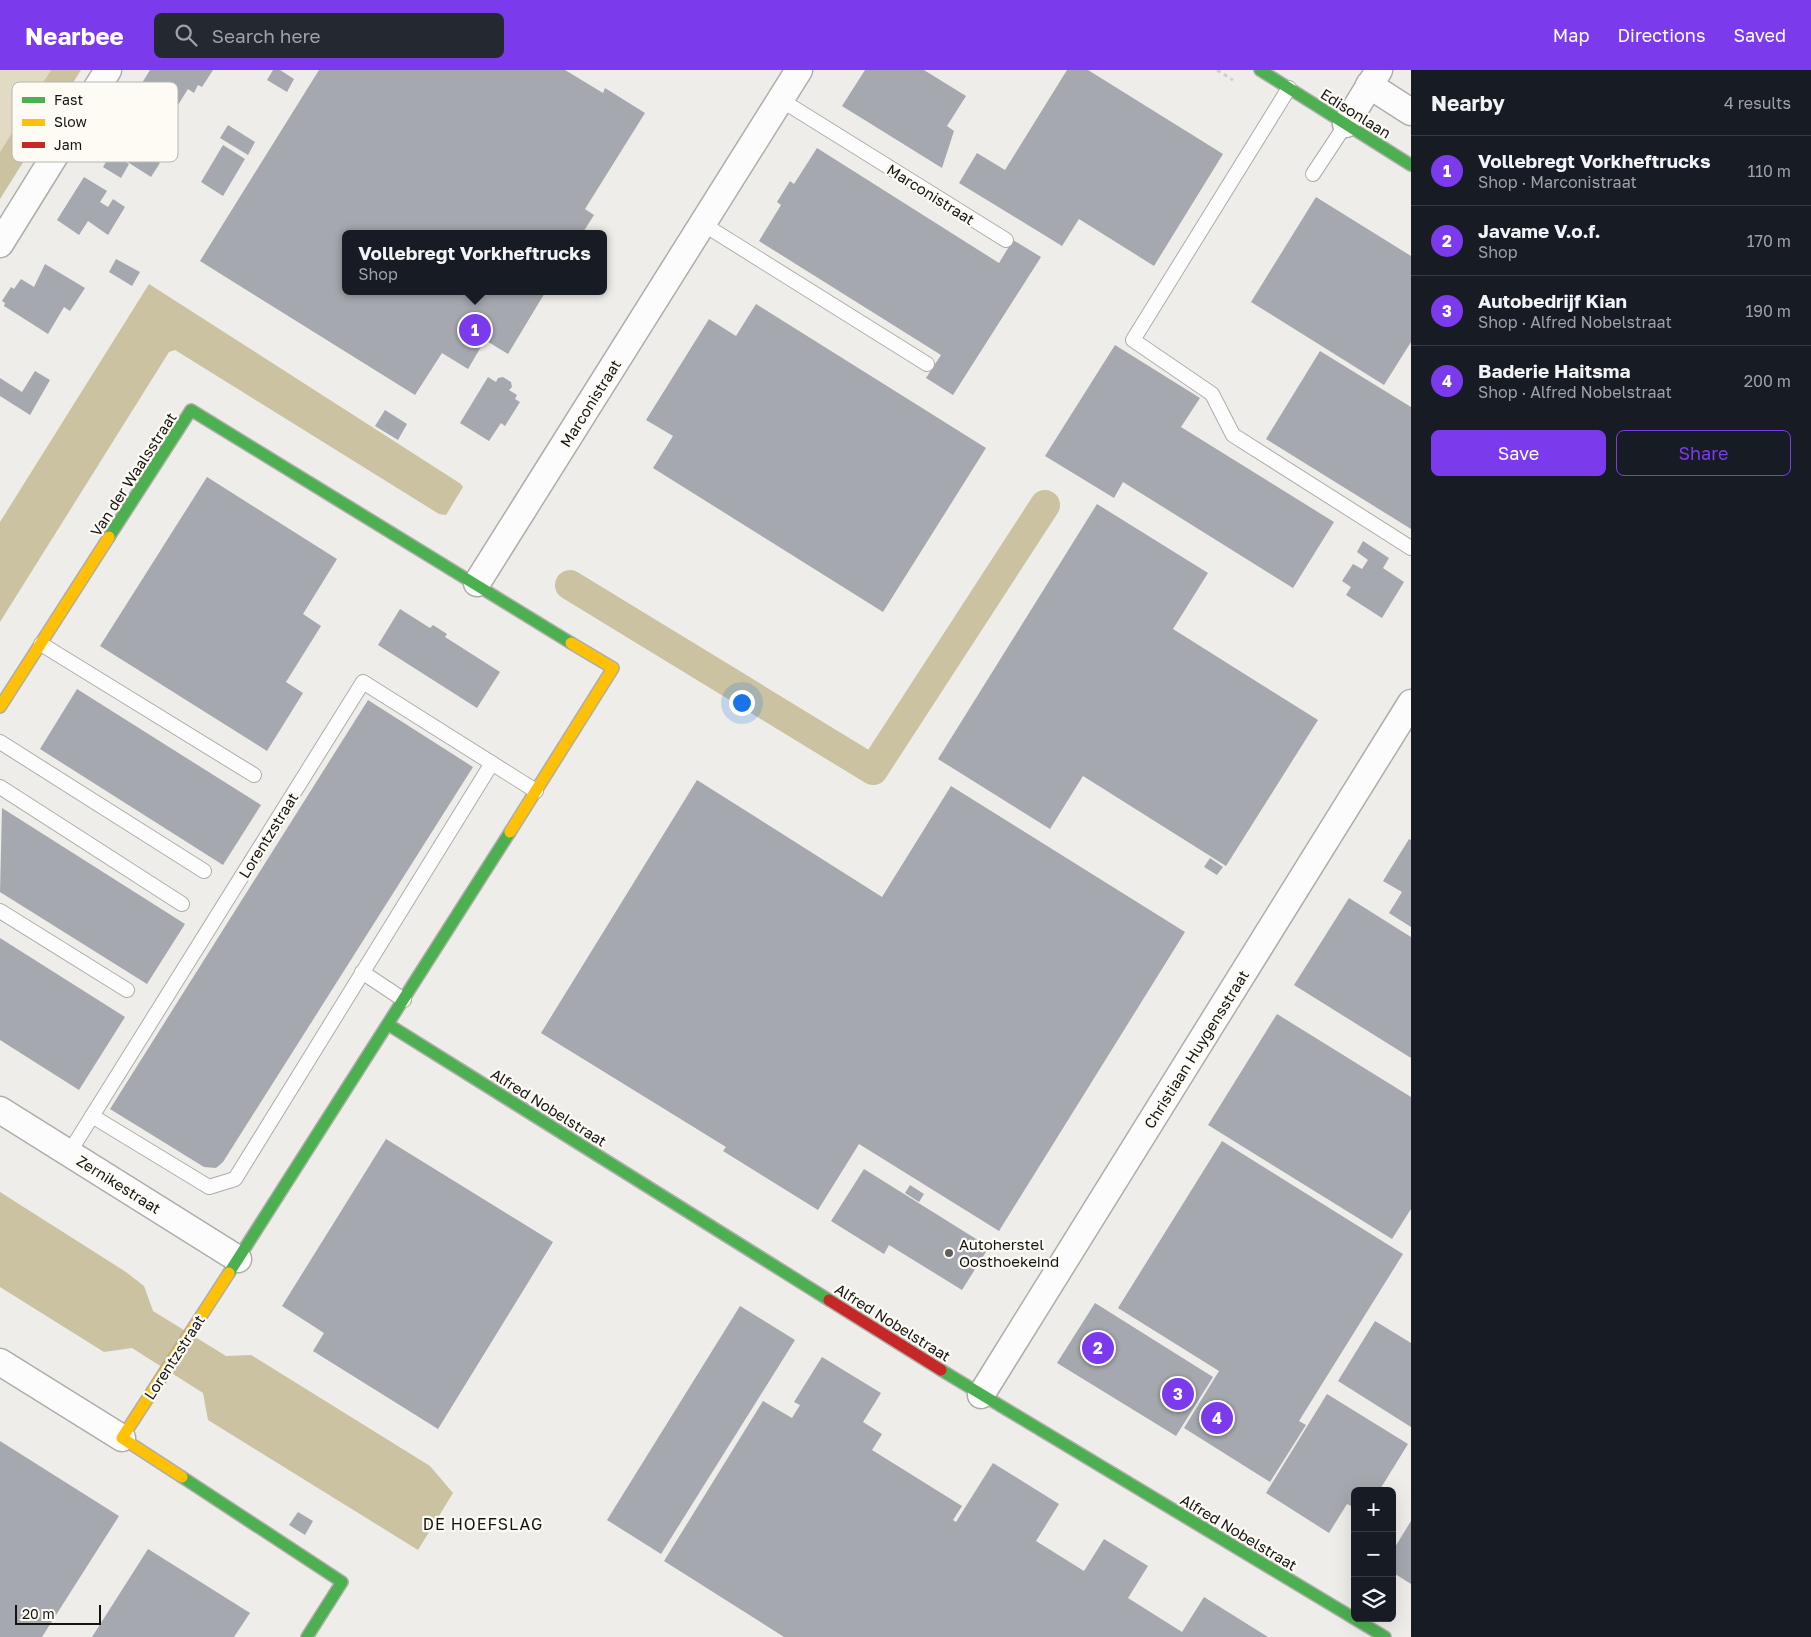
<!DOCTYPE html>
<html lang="en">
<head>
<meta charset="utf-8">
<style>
  body { margin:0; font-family:"Golos Text",sans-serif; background:#242831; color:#f1f3f6 }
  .controls { position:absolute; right:15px; bottom:15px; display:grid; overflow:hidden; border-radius:8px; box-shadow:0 5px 20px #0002 }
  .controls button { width:45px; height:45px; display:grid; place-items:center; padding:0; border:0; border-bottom:1px solid #363941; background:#171b24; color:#f1f3f6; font:25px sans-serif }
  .scale { position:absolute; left:15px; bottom:12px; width:86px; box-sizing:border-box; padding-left:5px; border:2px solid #141411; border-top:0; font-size:14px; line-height:18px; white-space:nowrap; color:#141411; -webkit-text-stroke:4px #fdfbf4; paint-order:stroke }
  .you { position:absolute; left:741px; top:632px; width:18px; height:18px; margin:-12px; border:4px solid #fff; border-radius:50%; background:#1a73e8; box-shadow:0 0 0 8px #1a73e833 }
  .badge { display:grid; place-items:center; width:32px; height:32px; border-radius:50%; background:#7c3aed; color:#fff; font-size:16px; font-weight:700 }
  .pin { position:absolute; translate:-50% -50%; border:2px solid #fff; box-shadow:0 1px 5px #0006 }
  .popup { position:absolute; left:342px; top:160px; width:265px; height:65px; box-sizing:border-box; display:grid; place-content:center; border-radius:8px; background:#171b24; filter:drop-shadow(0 1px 4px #0005); font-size:16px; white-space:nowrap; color:#9ea1a6 }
  .popup b { font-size:19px; color:#f1f3f6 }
  .popup::after { content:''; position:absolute; left:50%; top:100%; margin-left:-10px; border:10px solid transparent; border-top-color:#171b24 }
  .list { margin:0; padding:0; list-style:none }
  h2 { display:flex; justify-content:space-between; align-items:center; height:65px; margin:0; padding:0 20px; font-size:21px }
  h2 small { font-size:16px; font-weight:400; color:#9ea1a6 }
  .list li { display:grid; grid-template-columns:32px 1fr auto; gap:15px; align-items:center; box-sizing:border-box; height:70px; padding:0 20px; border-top:1px solid #363941 }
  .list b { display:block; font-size:19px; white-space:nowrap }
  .list p { margin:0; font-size:16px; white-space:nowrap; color:#9ea1a6 }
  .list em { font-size:16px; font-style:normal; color:#9ea1a6 }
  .actions { display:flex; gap:10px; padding:15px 20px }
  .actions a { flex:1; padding:11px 0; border:1px solid #7c3aed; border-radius:8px; text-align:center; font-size:18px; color:#7c3aed }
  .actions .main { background:#7c3aed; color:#fff }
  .icon { flex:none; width:28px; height:28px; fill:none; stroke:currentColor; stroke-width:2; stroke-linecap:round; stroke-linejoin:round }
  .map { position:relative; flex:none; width:1411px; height:1567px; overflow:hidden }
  header { display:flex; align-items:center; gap:30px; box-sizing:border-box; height:70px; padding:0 25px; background:#7c3aed; color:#fff }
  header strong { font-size:24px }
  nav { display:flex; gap:28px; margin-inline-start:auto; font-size:18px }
  .search { width:350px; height:45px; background:#242831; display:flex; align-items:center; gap:12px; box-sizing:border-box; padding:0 18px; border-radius:8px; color:#9ea1a6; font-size:19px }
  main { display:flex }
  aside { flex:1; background:#171b24 }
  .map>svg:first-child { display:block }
  .green { fill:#e1dbc3 }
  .water { fill:#cac2a1 }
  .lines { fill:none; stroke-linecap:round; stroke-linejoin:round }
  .canal { stroke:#cac2a1; stroke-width:30 }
  .building { fill:#a5a8ae }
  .lane-casing { stroke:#aeadaa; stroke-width:16 }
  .street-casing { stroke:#aeadaa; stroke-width:29 }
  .fast-casing { stroke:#aeadaa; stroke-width:14 }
  .slow-casing { stroke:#aeadaa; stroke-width:14 }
  .jam-casing { stroke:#aeadaa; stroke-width:14 }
  .path { stroke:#cfcece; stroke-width:3; stroke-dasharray:4 4; stroke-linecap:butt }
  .lane { stroke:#fcfcfc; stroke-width:14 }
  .street { stroke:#fcfcfc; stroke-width:26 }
  .fast { stroke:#4caf50; stroke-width:11 }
  .slow { stroke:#ffc107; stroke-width:11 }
  .jam { stroke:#c62828; stroke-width:11 }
  .poi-dot { fill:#60605d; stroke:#fdfbf4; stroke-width:2 }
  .labels { text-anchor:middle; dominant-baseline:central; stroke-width:4.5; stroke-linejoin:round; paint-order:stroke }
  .street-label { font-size:15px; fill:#141411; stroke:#fdfbf4 }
  .poi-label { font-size:15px; fill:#141411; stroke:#fdfbf4; text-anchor:start }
  .neighbourhood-label { font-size:16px; letter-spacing:1px; fill:#141411; stroke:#fdfbf4 }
  .key { fill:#fdfbf4; stroke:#b7b6b0; stroke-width:1 }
  .key-label { font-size:14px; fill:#141411 }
</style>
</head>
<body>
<header>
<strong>Nearbee</strong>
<div class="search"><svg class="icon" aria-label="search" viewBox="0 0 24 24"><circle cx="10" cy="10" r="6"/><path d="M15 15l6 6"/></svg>Search here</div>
<nav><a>Map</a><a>Directions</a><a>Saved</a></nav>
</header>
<main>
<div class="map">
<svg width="1411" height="1567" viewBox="0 0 1411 1567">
  <rect width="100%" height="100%" fill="#eeede9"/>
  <path class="green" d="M0,0H51L0,82Z"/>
  <g class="water">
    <path d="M51,0H81L0,129V82Z"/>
    <path d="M149,214L461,414L463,417L446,445L439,444L175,280L169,282L0,552V452Z"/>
    <path d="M0,1122L126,1202L144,1216L153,1241L226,1286L251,1285L430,1396L453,1423L418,1480L208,1350L203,1323L132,1278L104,1282L0,1217Z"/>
  </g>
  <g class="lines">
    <path class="canal" d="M570,515L873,700L1045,435"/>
  </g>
  <g class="building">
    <path d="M150,0H213L202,17L198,15L194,23L188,19L178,35L142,13Z"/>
    <path d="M273,0H280L294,9L287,22L267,10Z"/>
    <path d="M319,0H565L603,23L605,18L645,43L585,139L594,145L582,164H346V221H546L508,284L485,270L468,299L442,283L415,325L200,191Z"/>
    <path d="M865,0H924L966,26L947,56L954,61L942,98L842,36Z"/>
    <path d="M1067,0H1088L1223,84L1154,196L1079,149L1062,176L959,113L977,83L1005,100Z"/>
    <path d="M130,32L171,57L151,88L160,93L151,107L126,91L133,79L110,64Z"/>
    <path d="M228,55L255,72L248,85L220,68Z"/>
    <path d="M223,75L245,89L223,126L201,112Z"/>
    <path d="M817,78L999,193L1013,170L1041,187L953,325L926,308L941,285L759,171L781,135L777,132L790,111L794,114Z"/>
    <path d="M111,83L129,94L121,108L103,97Z"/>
    <path d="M84,107L107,121L100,132L108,137L113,129L125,137L108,165L88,151L79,165L57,150Z"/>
    <path d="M1316,127L1411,186V272L1384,315L1251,232Z"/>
    <path d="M116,189L140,202L132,216L109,202Z"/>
    <path d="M45,194L85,218L70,241L64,237L48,264L4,236L5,233L2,231L11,217L14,219L21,209L34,217Z"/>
    <path d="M756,234L986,378L883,542L653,398L673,366L646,350L709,249L736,266Z"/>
    <path d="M1115,275L1200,328L1181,357L1334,452L1293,518L1123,412L1114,428L1045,386Z"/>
    <path d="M1320,281L1411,337V459L1266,369Z"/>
    <path d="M35,301L50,310L30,345L0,326V308L22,322Z"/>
    <path d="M488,307L496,312L498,308L503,307L511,312L512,317L509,320L517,325L515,329L520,332L505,356L501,353L489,371L460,353Z"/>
    <path d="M385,340L407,354L398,370L375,356Z"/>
    <path d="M207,407L337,489L303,544L321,556L286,612L303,623L267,681L100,576Z"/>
    <path d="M1097,434L1208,503L1173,559L1318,650L1226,796L1083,706L1050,759L938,689Z"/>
    <path d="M1363,471L1389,488L1383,498L1404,512L1382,548L1346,525L1351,517L1342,511L1353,494L1362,499L1368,490L1357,482Z"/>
    <path d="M400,539L430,558L433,555L447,564L445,567L500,602L477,638L378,575Z"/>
    <path d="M77,619L261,735L223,795L40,679Z"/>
    <path d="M368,630L473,697L223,1092L216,1098L204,1097L110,1039Z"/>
    <path d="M697,710L882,827L951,716L1185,862L999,1161L859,1074L818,1140L723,1081L726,1077L541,963Z"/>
    <path d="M2,738L185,854L147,914L0,822Z"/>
    <path d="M1409,769L1411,770V857L1389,843L1402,822L1383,811Z"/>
    <path d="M1210,788L1223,797L1217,805L1204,797Z"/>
    <path d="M1349,828L1411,867V988L1294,915Z"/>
    <path d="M0,868L125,947L79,1020L0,970Z"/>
    <path d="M1277,944L1411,1027V1139L1392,1169L1208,1055Z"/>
    <path d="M386,1069L553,1172L438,1359L313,1281L324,1263L282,1236Z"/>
    <path d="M1222,1071L1403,1184L1299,1351L1306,1355L1270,1412L1184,1358L1219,1301L1118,1238Z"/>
    <path d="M864,1099L989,1177L962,1220L889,1175L884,1184L831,1151Z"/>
    <path d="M910,1115L924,1124L919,1132L905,1123Z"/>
    <path d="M1095,1233L1213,1307L1176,1366L1057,1293Z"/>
    <path d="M740,1236L795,1270L661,1484L607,1450Z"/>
    <path d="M1375,1251L1411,1273V1357L1338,1311Z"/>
    <path d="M822,1287L881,1323L863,1352L882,1364L872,1380L962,1436L953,1450L956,1452L993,1393L1059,1434L1036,1471L1084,1501L1104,1469L1148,1496L1128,1528L1182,1562L1204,1527L1268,1567H784L664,1491L763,1331L792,1348L800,1335L794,1332Z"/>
    <path d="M1327,1324L1408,1374L1379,1421H1355V1438L1347,1434L1329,1463L1266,1423Z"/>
    <path d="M0,1371L119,1446L42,1567H0Z"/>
    <path d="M298,1442L313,1451L305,1465L289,1455Z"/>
    <path d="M1411,1451V1514L1392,1502V1482Z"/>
    <path d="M148,1479L250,1543L234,1567H92Z"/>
  </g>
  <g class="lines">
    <defs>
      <g id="lane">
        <path d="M1289,18L1133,270L1212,324L1233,365L1411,478"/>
        <path d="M781,30L1006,170"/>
        <path d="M1313,104L1346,54"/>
        <path d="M703,154L927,294"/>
        <path d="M41,574L254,705"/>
        <path d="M0,672L204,801"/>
        <path d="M0,717L182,834"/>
        <path d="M0,841L127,920"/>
        <path d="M362,902L404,930"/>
        <path d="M92,1046L209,1117L235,1109L492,693"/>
        <path d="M69,1083L363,612L536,721"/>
      </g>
      <g id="street">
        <path d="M1369,15L1411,42"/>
        <path d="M1346,54L1379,0"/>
        <path d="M0,174L108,0"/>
        <path d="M477,513L799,0"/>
        <path d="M0,1040L238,1189"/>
        <path d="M0,1292L122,1368"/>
        <path d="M981,1325L1411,633"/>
      </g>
      <g id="fast">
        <path d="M1260,0L1411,95"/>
        <path d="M109,467L191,340L571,573"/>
        <path d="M389,955L829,1230"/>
        <path d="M229,1203L510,762"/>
        <path d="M941,1300L1385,1567"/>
        <path d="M182,1407L342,1512L307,1567"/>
      </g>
      <g id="slow">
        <path d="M0,637L109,467"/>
        <path d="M510,762L613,598L571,573"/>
        <path d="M182,1407L122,1368L229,1203"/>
      </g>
      <path id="jam" d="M829,1230L941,1300"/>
    </defs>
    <use href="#lane" class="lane-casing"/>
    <use href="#street" class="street-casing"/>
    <use href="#fast" class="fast-casing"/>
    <use href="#slow" class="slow-casing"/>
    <use href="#jam" class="jam-casing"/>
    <path class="path" d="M1217,0L1233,10"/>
    <use href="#lane" class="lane"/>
    <use href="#street" class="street"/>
    <use href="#fast" class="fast"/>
    <use href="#slow" class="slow"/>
    <use href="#jam" class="jam"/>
  </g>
  <circle class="poi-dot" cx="949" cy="1183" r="5"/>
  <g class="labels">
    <g class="street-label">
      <text transform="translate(1356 43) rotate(32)">Edisonlaan</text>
      <text transform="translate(931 124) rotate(32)">Marconistraat</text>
      <text transform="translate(590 333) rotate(-58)">Marconistraat</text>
      <text transform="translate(133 404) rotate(-57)">Van der Waalsstraat</text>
      <text transform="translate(268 765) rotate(-58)">Lorentzstraat</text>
      <text transform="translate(1196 979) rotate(-58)">Christiaan Huygensstraat</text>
      <text transform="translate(549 1037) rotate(32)">Alfred Nobelstraat</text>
      <text transform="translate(119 1114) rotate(32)">Zernikestraat</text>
      <text transform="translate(893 1252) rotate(32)">Alfred Nobelstraat</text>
      <text transform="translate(174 1287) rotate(-57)">Lorentzstraat</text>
      <text transform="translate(1239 1462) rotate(31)">Alfred Nobelstraat</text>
    </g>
    <g class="poi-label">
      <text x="959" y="1174">Autoherstel<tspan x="959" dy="17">Oosthoekeind</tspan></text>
    </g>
    <g class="neighbourhood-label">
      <text x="483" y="1454">DE HOEFSLAG</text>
    </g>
  </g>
  <rect x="12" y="12" width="166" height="80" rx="8" class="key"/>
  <rect x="22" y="27" width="23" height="6" fill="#4caf50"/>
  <rect x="22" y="49" width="23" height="7" fill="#ffc107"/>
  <rect x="22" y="72" width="23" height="6" fill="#c62828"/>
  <g class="key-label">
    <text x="54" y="35">Fast</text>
    <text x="54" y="57">Slow</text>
    <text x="54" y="80">Jam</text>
  </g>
</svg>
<div class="controls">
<button>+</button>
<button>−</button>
<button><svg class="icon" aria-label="layers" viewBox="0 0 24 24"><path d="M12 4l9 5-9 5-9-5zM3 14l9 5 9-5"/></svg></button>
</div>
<div class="scale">20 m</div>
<div class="you"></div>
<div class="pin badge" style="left:475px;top:260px">1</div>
<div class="popup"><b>Vollebregt Vorkheftrucks</b>Shop</div>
<div class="pin badge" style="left:1098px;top:1278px">2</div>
<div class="pin badge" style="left:1178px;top:1324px">3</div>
<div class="pin badge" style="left:1217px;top:1348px">4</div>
</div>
<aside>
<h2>Nearby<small>4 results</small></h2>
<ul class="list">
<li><span class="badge">1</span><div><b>Vollebregt Vorkheftrucks</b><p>Shop · Marconistraat</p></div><em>110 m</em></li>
<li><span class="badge">2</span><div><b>Javame V.o.f.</b><p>Shop</p></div><em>170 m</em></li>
<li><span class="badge">3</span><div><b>Autobedrijf Kian</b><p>Shop · Alfred Nobelstraat</p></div><em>190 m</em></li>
<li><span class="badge">4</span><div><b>Baderie Haitsma</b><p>Shop · Alfred Nobelstraat</p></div><em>200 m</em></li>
</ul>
<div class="actions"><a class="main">Save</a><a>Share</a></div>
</aside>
</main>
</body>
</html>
